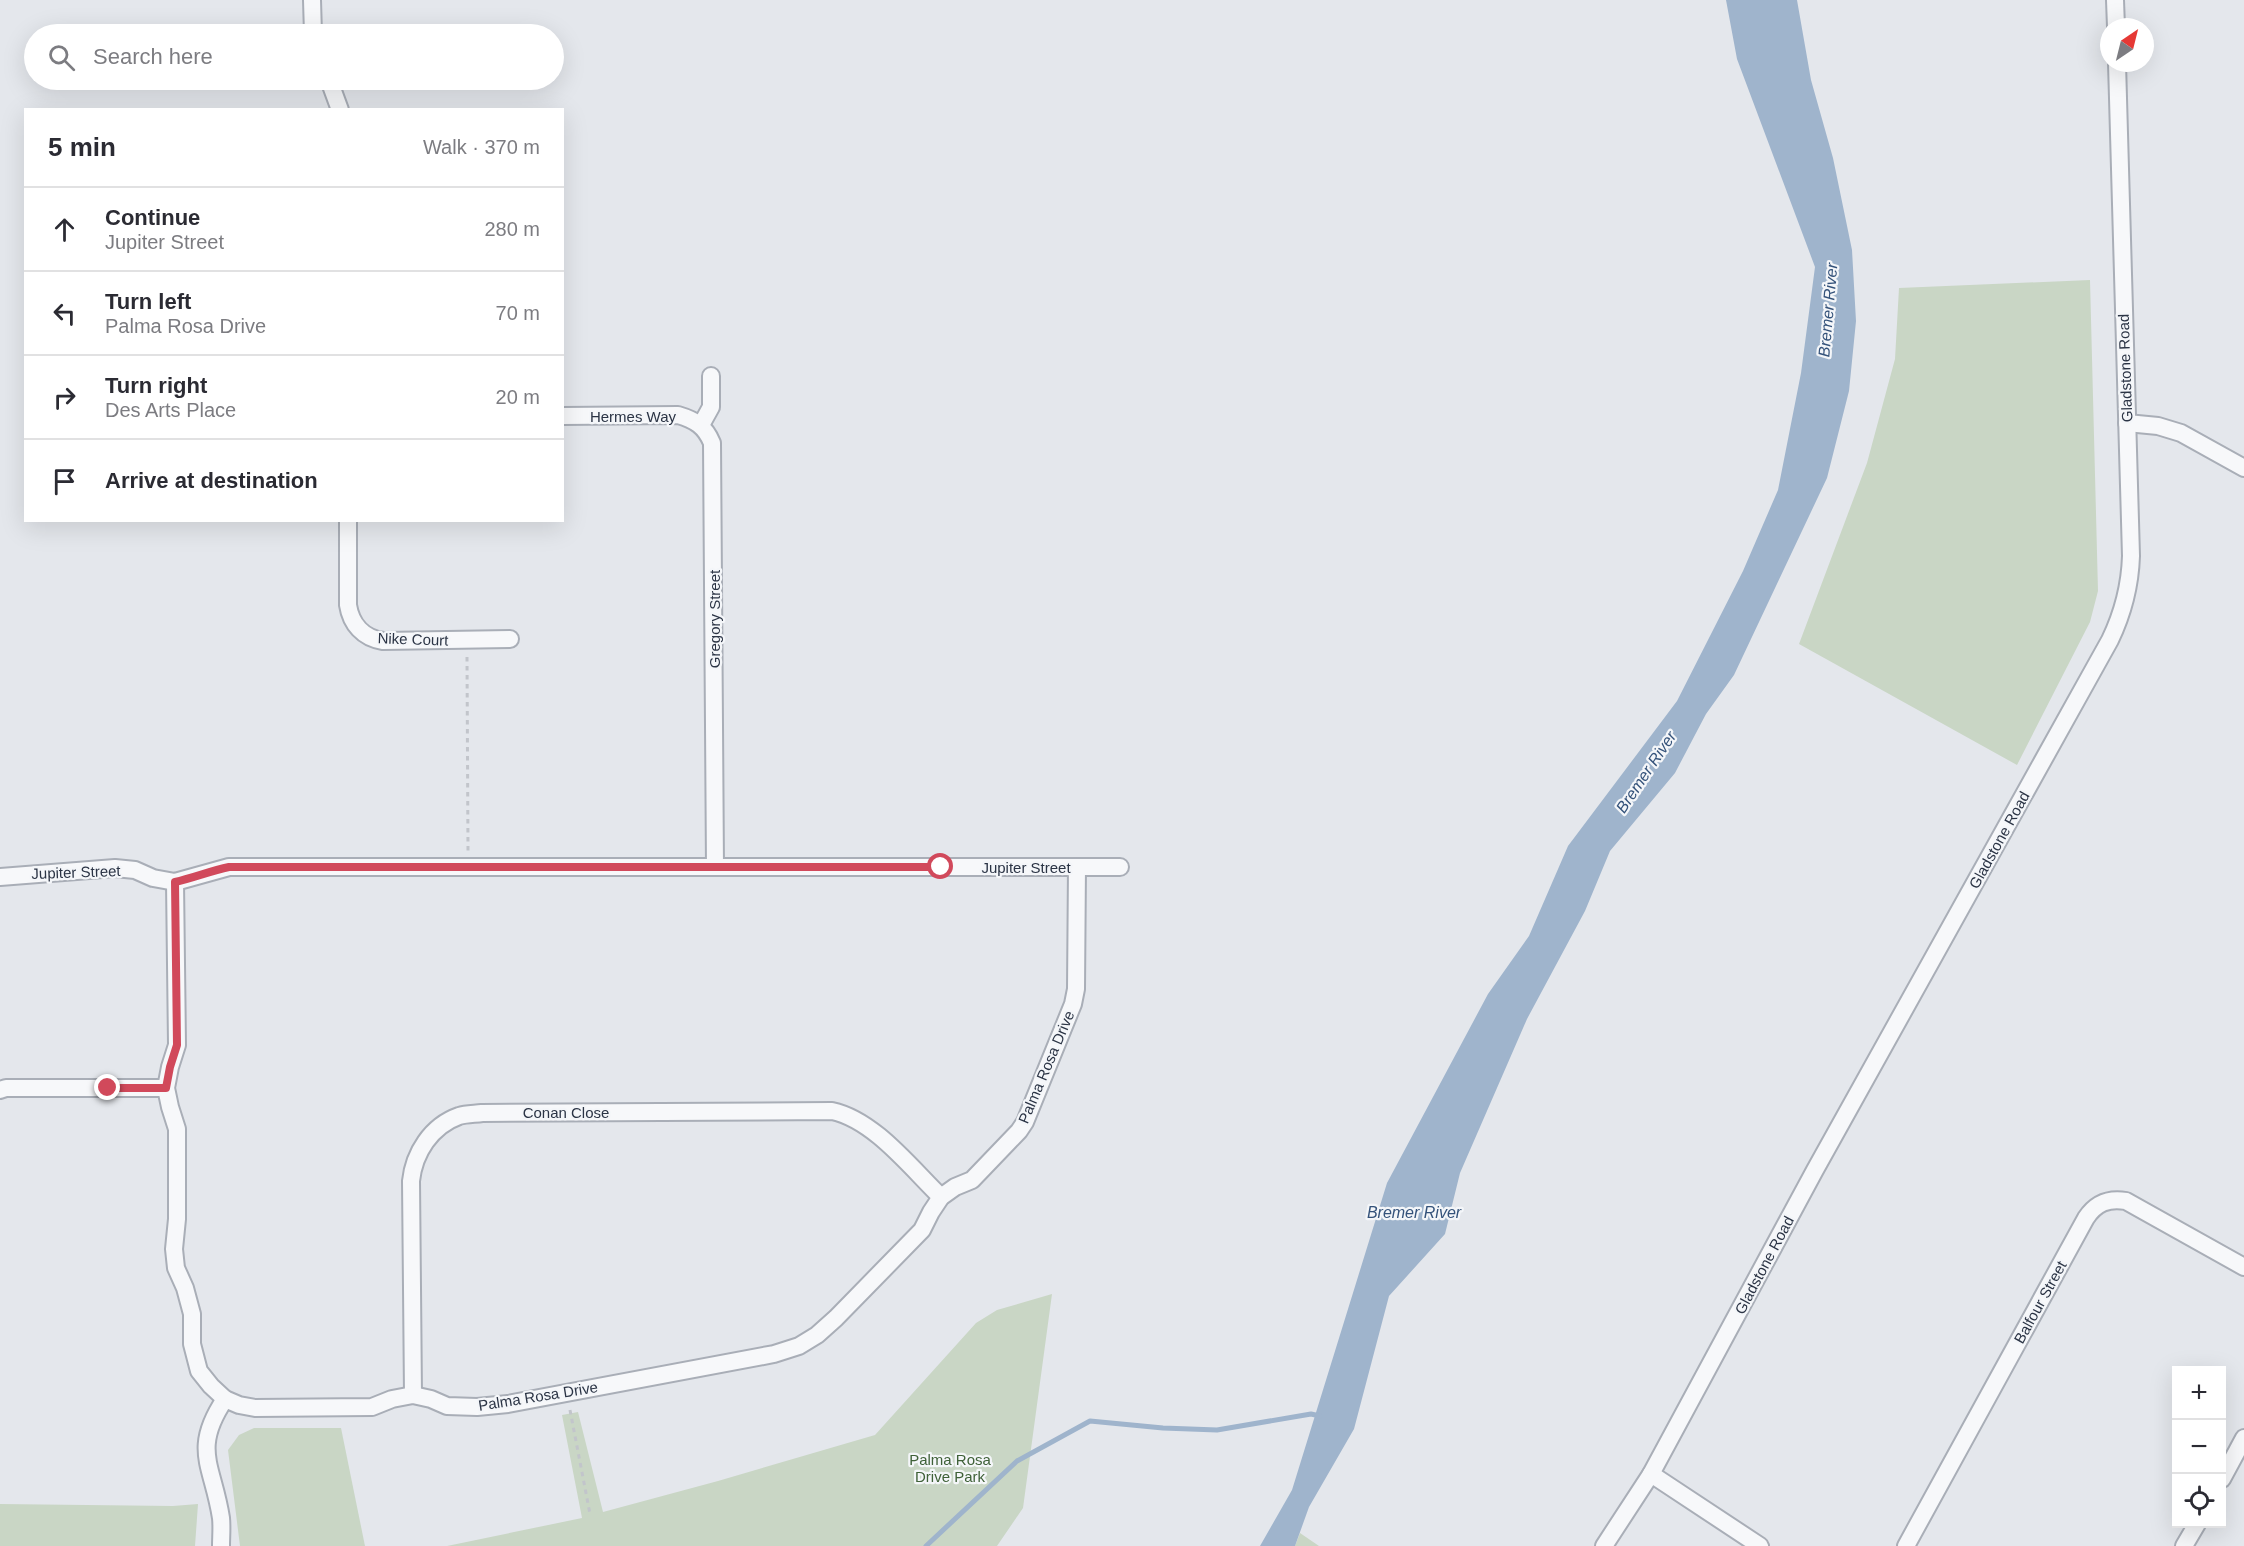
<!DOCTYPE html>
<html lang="en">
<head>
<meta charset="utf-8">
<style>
  body { margin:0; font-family:Helvetica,sans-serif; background:#f2f2f3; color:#2b2b33 }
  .controls { position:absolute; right:18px; bottom:18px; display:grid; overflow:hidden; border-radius:0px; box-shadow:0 6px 24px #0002 }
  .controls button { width:54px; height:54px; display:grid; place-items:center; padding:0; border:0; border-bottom:2px solid #e1e1e2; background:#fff; color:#2b2b33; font:30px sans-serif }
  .compass { position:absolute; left:2100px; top:18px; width:54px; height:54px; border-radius:50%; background:#fff; box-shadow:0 6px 24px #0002; rotate:35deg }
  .stop { position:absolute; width:18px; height:18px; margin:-14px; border:4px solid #d1495b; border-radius:50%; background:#fff }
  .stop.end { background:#d1495b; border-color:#fff; box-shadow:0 2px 6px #0008 }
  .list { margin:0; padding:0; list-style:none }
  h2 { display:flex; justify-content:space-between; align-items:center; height:78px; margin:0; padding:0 24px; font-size:26px }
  h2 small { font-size:20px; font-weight:400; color:#7c7c81 }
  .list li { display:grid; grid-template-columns:39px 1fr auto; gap:18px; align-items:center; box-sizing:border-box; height:84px; padding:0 24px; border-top:2px solid #e1e1e2 }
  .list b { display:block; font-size:22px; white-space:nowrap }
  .list p { margin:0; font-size:20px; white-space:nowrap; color:#7c7c81 }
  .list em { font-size:20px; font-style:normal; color:#7c7c81 }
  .icon { flex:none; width:33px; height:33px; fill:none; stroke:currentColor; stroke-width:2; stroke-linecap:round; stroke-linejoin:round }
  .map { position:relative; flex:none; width:2244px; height:1546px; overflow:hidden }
  .search { position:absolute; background:#fff; box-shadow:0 6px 24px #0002; left:24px; top:24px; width:540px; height:66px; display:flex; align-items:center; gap:15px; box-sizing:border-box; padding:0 21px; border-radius:33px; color:#7c7c81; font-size:22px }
  .panel { position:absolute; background:#fff; box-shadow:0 6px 24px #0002; left:24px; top:108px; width:540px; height:414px; border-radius:0px }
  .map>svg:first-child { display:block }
  .green { fill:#c9d6c5 }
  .water { fill:#9fb4cc }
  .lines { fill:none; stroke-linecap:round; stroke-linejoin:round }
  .stream { stroke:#9fb4cc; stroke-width:5 }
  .street-casing { stroke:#a9aeb7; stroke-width:20 }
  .path { stroke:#c2c5cb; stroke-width:3; stroke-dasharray:4.5 4.5; stroke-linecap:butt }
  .street { stroke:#f7f8fa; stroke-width:16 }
  .route { stroke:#d1495b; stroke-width:8 }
  .labels { text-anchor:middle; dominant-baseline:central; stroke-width:4.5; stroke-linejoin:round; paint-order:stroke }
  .street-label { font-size:15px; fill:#2b3445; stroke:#f4f6f9 }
  .park-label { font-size:15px; fill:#3f6138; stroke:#f4f6f9 }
  .water-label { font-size:16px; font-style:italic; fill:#34527a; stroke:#f4f6f9 }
</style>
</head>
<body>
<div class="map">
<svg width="2244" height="1546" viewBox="0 0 2244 1546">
  <rect width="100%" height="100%" fill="#e4e7ec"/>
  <g class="green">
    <path d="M2090,280L2098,591L2090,622L2017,765L1799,644L1867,463L1895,359L1899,288Z"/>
    <path d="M1052,1294L1023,1508L997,1546H447L582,1518L562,1415L578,1412L603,1512L718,1481L875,1435L976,1323L997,1310Z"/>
    <path d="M254,1428H341L365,1546H240L228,1450L239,1435Z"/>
    <path d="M0,1504L173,1506L198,1504L195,1546H0Z"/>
    <path d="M1300,1533L1319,1546H1295Z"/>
  </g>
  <path class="water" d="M1726,0H1797L1811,80L1833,158L1852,250L1856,321L1849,391L1827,478L1734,675L1706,714L1675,773L1610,851L1585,911L1527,1019L1460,1173L1445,1234L1389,1296L1354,1429L1309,1507L1295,1546H1260L1292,1490L1387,1183L1488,994L1529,936L1568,846L1677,701L1743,571L1778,490L1801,373L1815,267L1737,59Z"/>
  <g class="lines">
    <path class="stream" d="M926,1546L1017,1461L1090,1421L1163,1428L1217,1430L1311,1414L1320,1416"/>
    <defs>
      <g id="street">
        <path d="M312,0L313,34"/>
        <path d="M2115,0L2116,27"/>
        <path d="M329,80L340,110"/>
        <path d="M562,416L678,415C695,420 705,426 712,443L715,867"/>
        <path d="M2127,423L2158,426L2181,433L2244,468"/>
        <path d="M701,425L711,407V376"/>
        <path d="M348,520V605C351,624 363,638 383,641L510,639"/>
        <path d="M0,877L115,868L135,870L153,878L175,882L229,867H1120"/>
        <path d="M175,882L177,1045L170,1067L166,1088L170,1107L177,1129V1219L174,1249L176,1268L185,1288L192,1314V1344L199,1371L211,1386L225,1399L239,1405L255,1408L372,1407L392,1399L413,1395L431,1399L447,1406L477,1407L508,1404L774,1354L799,1346L817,1335L836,1318L922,1230L931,1212L941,1197L955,1187L972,1180L1019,1131L1025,1122L1073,1004L1076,989L1077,867"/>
        <path d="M0,1090L6,1088H166"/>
        <path d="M413,1395L411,1181C414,1153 431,1126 459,1116C466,1114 475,1114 482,1113L832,1111C874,1120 910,1167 941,1197"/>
        <path d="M1651,1474L1760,1546"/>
        <path d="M2222,1479L2244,1438"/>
        <path d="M221,1546C221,1537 222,1527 221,1518C213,1465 191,1450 225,1399"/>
        <path d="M1604,1546L1651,1474L1815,1170L2110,640C2123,613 2130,587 2131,556L2117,63"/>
        <path d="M1906,1546L2086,1218C2096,1203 2108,1198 2126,1201L2244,1267"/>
        <path d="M2184,1546L2197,1524"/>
      </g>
    </defs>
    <use href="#street" class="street-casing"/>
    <g class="path">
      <path d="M467,657L468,851"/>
      <path d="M570,1410L590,1514"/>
    </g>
    <use href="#street" class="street"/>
  </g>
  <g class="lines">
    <path class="route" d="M108,1088H166L170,1067L177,1045L175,882C193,878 210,871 229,867H941"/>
  </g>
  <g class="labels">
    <g class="street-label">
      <text transform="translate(2125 368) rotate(-92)">Gladstone Road</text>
      <text x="633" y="416">Hermes Way</text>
      <text transform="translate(714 619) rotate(-90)">Gregory Street</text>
      <text transform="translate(413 639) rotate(2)">Nike Court</text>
      <text transform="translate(1999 840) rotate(-61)">Gladstone Road</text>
      <text x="1026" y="867">Jupiter Street</text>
      <text transform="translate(76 872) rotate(-2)">Jupiter Street</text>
      <text transform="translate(1046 1067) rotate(-67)">Palma Rosa Drive</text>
      <text x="566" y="1112">Conan Close</text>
      <text transform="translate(1764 1265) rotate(-62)">Gladstone Road</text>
      <text transform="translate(2040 1302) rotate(-61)">Balfour Street</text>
      <text transform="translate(538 1396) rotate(-9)">Palma Rosa Drive</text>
    </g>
    <g class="park-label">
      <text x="950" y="1459">Palma Rosa<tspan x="950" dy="17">Drive Park</tspan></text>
    </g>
    <g class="water-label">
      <text transform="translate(1828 310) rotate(-85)">Bremer River</text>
      <text transform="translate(1646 772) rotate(-56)">Bremer River</text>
      <text x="1414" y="1212">Bremer River</text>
    </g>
  </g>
</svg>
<div class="controls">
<button>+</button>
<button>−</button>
<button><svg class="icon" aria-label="locate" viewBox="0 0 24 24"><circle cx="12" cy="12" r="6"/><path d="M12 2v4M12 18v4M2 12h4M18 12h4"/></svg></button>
</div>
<svg class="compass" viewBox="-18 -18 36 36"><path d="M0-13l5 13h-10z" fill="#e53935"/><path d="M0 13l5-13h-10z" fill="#7c7c81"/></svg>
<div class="stop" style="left:941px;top:867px"></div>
<div class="stop end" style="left:108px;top:1088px"></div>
<div class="search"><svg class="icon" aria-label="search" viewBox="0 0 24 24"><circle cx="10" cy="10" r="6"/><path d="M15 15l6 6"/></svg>Search here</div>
<section class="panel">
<h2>5 min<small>Walk · 370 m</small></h2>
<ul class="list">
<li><svg class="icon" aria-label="ahead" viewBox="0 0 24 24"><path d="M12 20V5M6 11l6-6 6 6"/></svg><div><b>Continue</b><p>Jupiter Street</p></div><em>280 m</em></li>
<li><svg class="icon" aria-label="left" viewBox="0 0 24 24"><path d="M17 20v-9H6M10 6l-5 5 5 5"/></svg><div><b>Turn left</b><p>Palma Rosa Drive</p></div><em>70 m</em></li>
<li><svg class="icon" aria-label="right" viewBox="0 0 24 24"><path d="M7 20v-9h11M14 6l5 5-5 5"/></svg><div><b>Turn right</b><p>Des Arts Place</p></div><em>20 m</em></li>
<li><svg class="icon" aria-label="arrive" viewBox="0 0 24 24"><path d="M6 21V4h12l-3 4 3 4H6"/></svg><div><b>Arrive at destination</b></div></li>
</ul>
</section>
</div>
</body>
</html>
